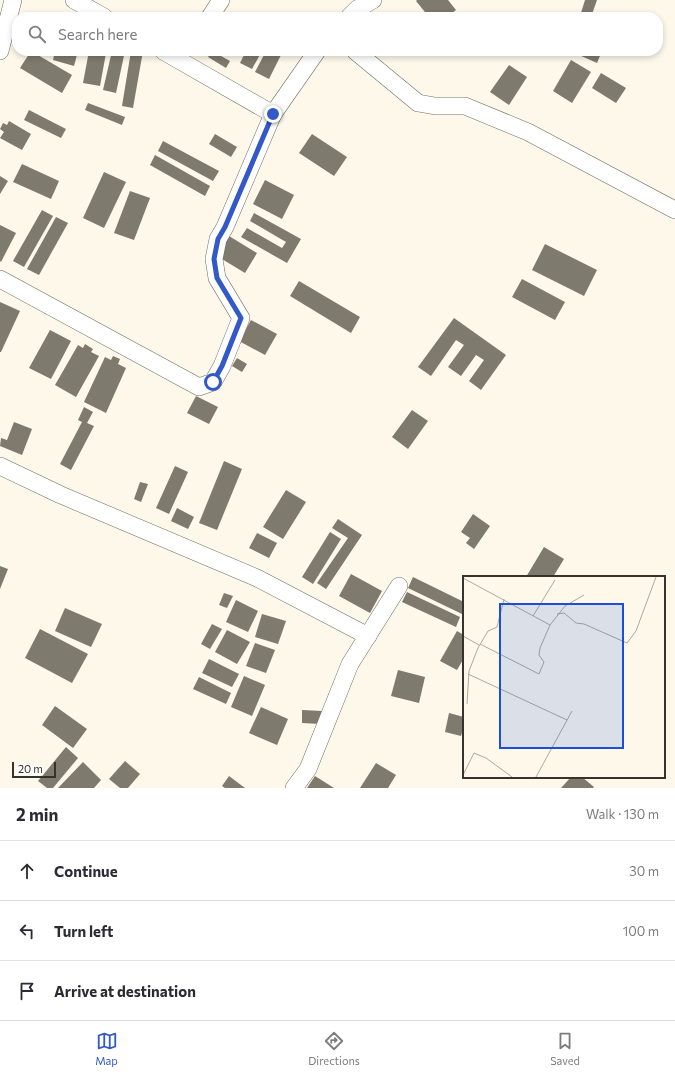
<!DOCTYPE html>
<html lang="en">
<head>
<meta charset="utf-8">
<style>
  body { margin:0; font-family:Commissioner,sans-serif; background:#f7f7f7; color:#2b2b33 }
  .scale { position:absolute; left:12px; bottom:10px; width:44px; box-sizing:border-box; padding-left:4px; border:2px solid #35332e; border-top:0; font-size:11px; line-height:14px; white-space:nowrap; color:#35332e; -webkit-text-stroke:3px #fff; paint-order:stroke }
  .stop { position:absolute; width:12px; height:12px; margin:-9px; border:3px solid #3359c9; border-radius:50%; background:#fff }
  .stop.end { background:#3359c9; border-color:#fff; box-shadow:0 1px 4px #0008 }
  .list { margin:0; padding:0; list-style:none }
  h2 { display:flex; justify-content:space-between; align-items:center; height:52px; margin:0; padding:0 16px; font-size:17px }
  h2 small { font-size:13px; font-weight:400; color:#7c7c81 }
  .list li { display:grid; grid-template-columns:26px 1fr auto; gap:12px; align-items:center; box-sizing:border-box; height:60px; padding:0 16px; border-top:1px solid #e1e1e2 }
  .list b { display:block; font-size:15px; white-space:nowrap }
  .list em { font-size:13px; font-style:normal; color:#7c7c81 }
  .icon { flex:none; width:22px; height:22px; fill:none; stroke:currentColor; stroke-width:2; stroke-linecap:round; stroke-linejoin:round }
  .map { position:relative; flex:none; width:675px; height:788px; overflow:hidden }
  .search { position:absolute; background:#fff; box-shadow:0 2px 6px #0003; left:12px; right:12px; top:12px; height:44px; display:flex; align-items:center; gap:10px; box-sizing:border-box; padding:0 14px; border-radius:16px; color:#7c7c81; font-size:15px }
  .sheet { height:232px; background:#fff }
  nav { display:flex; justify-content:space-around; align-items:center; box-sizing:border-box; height:56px; border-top:1px solid #e1e1e2; background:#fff; font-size:11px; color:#7c7c81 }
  nav a { display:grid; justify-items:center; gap:2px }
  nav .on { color:#3359c9 }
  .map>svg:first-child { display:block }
  .building { fill:#7f7a6e }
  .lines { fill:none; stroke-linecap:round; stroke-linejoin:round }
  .minor-casing { stroke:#726d62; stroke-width:18 }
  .minor { stroke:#fff; stroke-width:17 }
  .route { stroke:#3359c9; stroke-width:5 }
  .inset-road { fill:none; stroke:#ada99f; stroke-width:1 }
  .view { fill:#1d4ed8; fill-opacity:0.15; stroke:#1d4ed8; stroke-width:2 }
  .inset-edge { fill:none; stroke:#35332e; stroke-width:2 }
</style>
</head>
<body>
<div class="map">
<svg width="675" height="788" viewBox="0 0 675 788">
  <rect width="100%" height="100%" fill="#fdf8ea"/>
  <g class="building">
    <path d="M417,0H448L456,10L447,17H429L416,1Z"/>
    <path d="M585,0H597L591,17L580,16Z"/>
    <path d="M31,51L72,75L62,93L20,68Z"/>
    <path d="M55,51H78L74,66L53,60Z"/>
    <path d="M89,51H100L106,53L100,86L83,83Z"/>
    <path d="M112,51H125L116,93L103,90Z"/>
    <path d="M131,51H143L133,108L122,106Z"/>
    <path d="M212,51L230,61L226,68L208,57Z"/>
    <path d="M246,51H262L252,69L240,63Z"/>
    <path d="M266,51H283L269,79L255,72Z"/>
    <path d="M570,51H602L597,63Z"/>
    <path d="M571,60L591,72L572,103L553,91Z"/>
    <path d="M509,65L527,77L509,105L490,92Z"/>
    <path d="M601,73L626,88L616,103L592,88Z"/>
    <path d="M88,103L125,117L122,125L85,110Z"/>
    <path d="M29,110L66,129L61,138L24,120Z"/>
    <path d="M9,121L31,134L22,150L0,138L4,132L0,129L3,123L7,125Z"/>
    <path d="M215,134L237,147L231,157L209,144Z"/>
    <path d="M312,134L347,157L334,176L299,153Z"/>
    <path d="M163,141L219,171L213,181L158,151Z"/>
    <path d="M155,155L210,186L205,196L150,165Z"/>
    <path d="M22,164L59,181L51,199L13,182Z"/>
    <path d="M104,172L126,182L104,228L83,218Z"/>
    <path d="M0,176L8,181L0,194Z"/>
    <path d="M265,180L294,195L282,219L253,204Z"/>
    <path d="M130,191L150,198L134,240L114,233Z"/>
    <path d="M42,210L53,216L24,267L13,261Z"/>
    <path d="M254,213L301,239L287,263L241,237L247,228L282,248L286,242L250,221Z"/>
    <path d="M56,217L68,223L39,275L27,269Z"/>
    <path d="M0,225L16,233L1,262L0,261Z"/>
    <path d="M229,236L257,253L245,273L217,256Z"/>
    <path d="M545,244L597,270L584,296L532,270Z"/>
    <path d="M522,279L565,302L555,320L512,297Z"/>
    <path d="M299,281L360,317L351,333L290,296Z"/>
    <path d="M0,302L20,311L1,352H0Z"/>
    <path d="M454,318L506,355L481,390L469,381L484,360L476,355L461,376L448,367L464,345L456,340L431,376L418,367Z"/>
    <path d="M251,320L277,334L265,355L239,341Z"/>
    <path d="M50,330L71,341L51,379L29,368Z"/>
    <path d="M85,344L93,349L91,352L99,356L76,397L55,385L78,345L83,348Z"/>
    <path d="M113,356L120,359L118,364L126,368L106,413L84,402L105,357L111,360Z"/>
    <path d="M237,358L247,364L242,372L232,366Z"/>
    <path d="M196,396L218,407L209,424L187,413Z"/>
    <path d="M84,407L93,412L87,423L94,426L71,470L60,464L82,422L78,420Z"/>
    <path d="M412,410L428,421L408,449L392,437Z"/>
    <path d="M14,422L32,429L22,455L0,446L1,438L7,440Z"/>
    <path d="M224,461L242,469L217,530L199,523Z"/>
    <path d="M175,466L188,472L169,514L156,508Z"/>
    <path d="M140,482L148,484L141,502L134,499Z"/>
    <path d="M286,490L306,502L283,539L263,527Z"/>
    <path d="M177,508L194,517L188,529L171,521Z"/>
    <path d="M473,514L490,526L474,549L466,543L470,538L461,532Z"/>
    <path d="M338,519L362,535L326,589L317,583L348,538L332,528Z"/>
    <path d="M330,532L341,539L313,584L302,577Z"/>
    <path d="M257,533L277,543L269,558L249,548Z"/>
    <path d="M544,547L564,559L553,577H526Z"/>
    <path d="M0,566L8,569L0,589Z"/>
    <path d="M351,574L382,591L370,613L339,596Z"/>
    <path d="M413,577L464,602V609L462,614L408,588Z"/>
    <path d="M407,592L460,617L456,627L402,602Z"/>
    <path d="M224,593L233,596L227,608L219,605Z"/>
    <path d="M236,600L258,611L248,632L226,622Z"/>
    <path d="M65,608L102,624L91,647L55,631Z"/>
    <path d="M262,614L286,621L278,644L255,637Z"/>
    <path d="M212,624L222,629L210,649L201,644Z"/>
    <path d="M40,629L88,654L72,683L25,658Z"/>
    <path d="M227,630L250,642L237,664L215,652Z"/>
    <path d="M457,631L464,635V658L457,670L440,661Z"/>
    <path d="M255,643L275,650L266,673L246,666Z"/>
    <path d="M209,659L239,674L232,687L202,673Z"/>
    <path d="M398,670L425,677L419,703L391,696Z"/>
    <path d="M244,676L265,685L252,716L231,707Z"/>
    <path d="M199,677L231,693L226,704L193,689Z"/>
    <path d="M55,706L87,729L73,748L42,725Z"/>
    <path d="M261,707L288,719L277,745L249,733Z"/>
    <path d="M302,710L322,711L321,724L302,723Z"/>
    <path d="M449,713L464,717V726L461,736L445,732Z"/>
    <path d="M66,747L78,758L53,788H47L38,781Z"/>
    <path d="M125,761L140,774L128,788H120L109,779Z"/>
    <path d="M83,762L101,780L94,788H58Z"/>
    <path d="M376,763L396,775L388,788H360Z"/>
    <path d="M229,776L245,788H225L222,786Z"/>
    <path d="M315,776L334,788H307Z"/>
    <path d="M571,777H582L594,787L593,788H561Z"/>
  </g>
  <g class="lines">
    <defs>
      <g id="minor">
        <path d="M74,0L104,17"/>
        <path d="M210,17L221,0"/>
        <path d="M349,17L357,9L373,0"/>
        <path d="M0,51L13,0"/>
        <path d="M163,51L273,114"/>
        <path d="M355,51L418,103L435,106H465L528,132L675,210"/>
        <path d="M0,279L199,387L213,382L222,366L241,318L217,278L214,259L218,239L225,227L273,114L317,51"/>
        <path d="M0,466L61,495L257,578L368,636"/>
        <path d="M294,788L308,769L350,664L399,586"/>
      </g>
    </defs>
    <use href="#minor" class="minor-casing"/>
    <use href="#minor" class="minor"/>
  </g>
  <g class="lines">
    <path class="route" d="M213,382L222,366L241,318L217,278L214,259L218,239L225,227L273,114"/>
  </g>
  <g transform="translate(463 576)">
    <rect width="202" height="202" fill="#fdf8ea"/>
    <path class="inset-road" d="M0,2L87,49M94,38L101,37L113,47L121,48L164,67L173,55L193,1M70,40L92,4M0,60L16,69M17,68L76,98L81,86L76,79L77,72L87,49L102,30L121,19M5,98L104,144M4,128L6,95L15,72L25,55L34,51L41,23M0,199L11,177L23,182L49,201M73,201L109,135"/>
    <path class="view" d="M37,28H160V172H37Z"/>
    <rect width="202" height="202" class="inset-edge"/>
  </g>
</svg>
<div class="scale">20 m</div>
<div class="stop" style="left:213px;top:382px"></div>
<div class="stop end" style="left:273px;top:114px"></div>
<div class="search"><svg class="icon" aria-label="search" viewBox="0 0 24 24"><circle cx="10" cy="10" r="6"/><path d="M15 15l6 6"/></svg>Search here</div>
</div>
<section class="sheet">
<h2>2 min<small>Walk · 130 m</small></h2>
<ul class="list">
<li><svg class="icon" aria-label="ahead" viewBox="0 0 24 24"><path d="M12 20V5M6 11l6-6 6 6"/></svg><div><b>Continue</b></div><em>30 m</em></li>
<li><svg class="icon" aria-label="left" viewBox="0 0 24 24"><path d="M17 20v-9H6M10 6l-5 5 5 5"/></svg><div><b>Turn left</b></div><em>100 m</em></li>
<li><svg class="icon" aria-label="arrive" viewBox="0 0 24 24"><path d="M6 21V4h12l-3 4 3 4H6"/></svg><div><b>Arrive at destination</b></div></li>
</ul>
</section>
<nav>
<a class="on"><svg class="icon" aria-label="map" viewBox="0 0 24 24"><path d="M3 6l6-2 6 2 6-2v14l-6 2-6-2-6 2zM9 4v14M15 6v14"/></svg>Map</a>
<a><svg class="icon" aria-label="directions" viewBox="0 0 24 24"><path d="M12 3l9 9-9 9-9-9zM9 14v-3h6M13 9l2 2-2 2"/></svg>Directions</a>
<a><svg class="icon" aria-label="saved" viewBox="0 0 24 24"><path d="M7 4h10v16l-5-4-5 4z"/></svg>Saved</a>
</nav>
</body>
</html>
